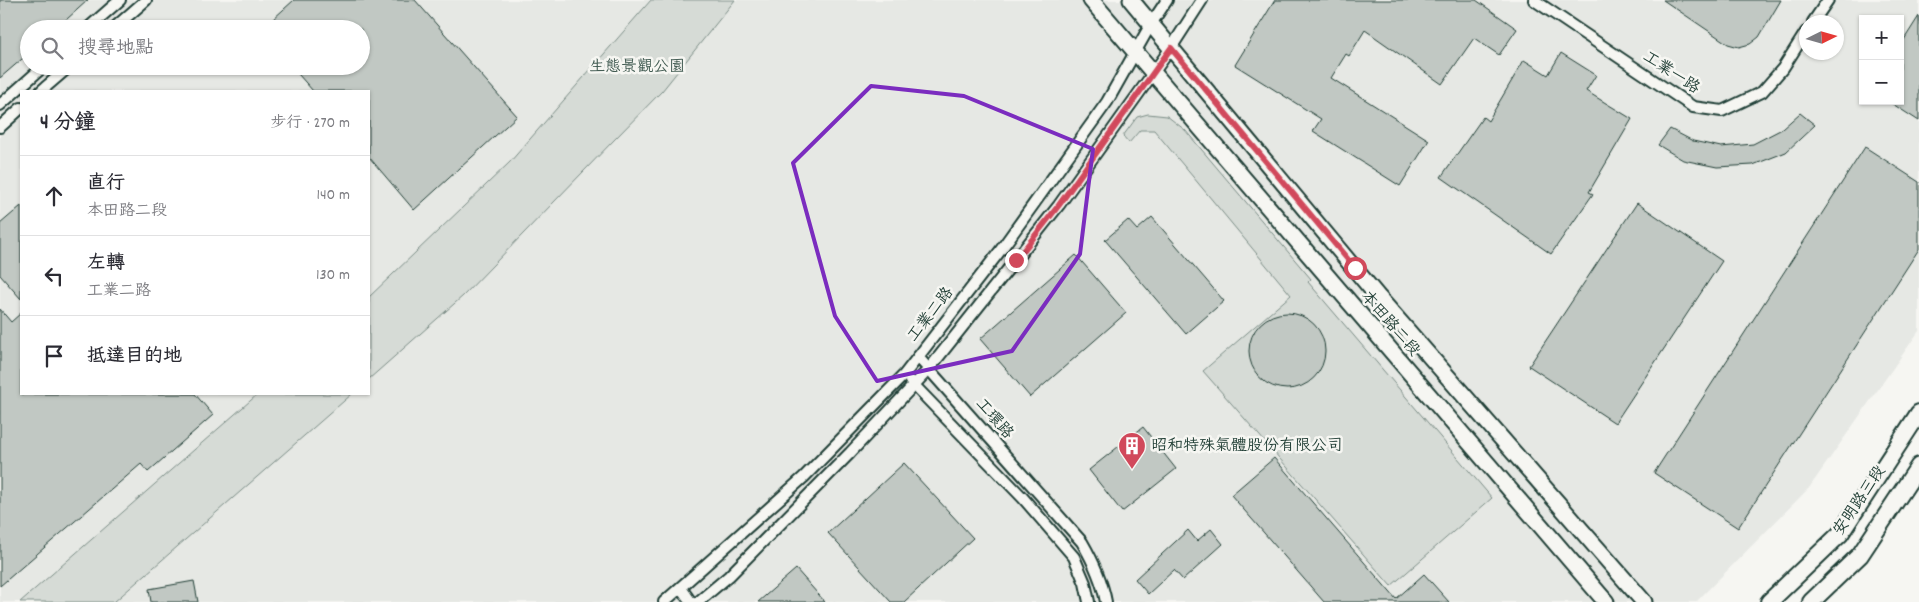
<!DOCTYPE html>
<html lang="zh-TW">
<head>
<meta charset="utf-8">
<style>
  body { margin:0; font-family:Dekko,"LXGW WenKai TC",sans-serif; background:#f2f2f3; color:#2b2b33 }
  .controls { position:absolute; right:15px; top:15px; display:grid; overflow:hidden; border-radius:0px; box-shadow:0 1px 4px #0004 }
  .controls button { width:45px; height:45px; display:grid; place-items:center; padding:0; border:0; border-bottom:1px solid #e1e1e2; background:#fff; color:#2b2b33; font:25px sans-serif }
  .compass { position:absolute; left:1799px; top:15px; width:45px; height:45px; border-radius:50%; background:#fff; box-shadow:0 1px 4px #0004; rotate:85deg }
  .stop { position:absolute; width:15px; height:15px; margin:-11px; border:4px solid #d1495b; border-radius:50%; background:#fff }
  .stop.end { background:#d1495b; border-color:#fff; box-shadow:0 1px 5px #0008 }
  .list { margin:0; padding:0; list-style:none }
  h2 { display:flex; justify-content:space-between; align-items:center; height:65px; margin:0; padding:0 20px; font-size:21px }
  h2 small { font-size:16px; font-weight:400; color:#7c7c81 }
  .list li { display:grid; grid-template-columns:32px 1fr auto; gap:15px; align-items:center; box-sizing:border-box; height:80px; padding:0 20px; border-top:1px solid #e1e1e2 }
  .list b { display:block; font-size:19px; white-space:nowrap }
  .list p { margin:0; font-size:16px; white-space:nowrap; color:#7c7c81 }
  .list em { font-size:16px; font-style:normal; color:#7c7c81 }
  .icon { flex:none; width:28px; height:28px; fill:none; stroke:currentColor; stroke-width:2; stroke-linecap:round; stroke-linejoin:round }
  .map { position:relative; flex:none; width:1919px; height:602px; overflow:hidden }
  .search { position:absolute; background:#fff; box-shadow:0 1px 4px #0004; left:20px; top:20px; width:350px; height:55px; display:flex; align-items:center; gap:12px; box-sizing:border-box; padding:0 18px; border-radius:28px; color:#7c7c81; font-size:19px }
  .panel { position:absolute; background:#fff; box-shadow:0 1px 4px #0004; left:20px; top:90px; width:350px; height:305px; border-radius:0px }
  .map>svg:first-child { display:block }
  .built { fill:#e6e8e4; fill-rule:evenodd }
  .green { fill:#d6dbd6; stroke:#7a8c85 }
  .building { fill:#c1c8c3; stroke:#1f3d34 }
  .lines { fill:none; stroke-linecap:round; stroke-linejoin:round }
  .street-casing { stroke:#1f3d34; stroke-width:14 }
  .secondary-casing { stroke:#1f3d34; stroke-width:19 }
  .primary-casing { stroke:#1f3d34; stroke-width:20 }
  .street { stroke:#f6f6f2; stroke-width:10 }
  .secondary { stroke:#f6f6f2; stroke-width:15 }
  .primary { stroke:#f6f6f2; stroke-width:16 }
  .route { stroke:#d1495b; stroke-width:6 }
  .marked { fill:none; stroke:#7b2cbf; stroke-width:4; stroke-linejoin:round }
  .labels { text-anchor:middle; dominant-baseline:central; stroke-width:5; stroke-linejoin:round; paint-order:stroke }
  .park-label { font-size:16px; fill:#445d54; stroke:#f6f6f2 }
  .street-label { font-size:16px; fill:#1f3d34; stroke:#f6f6f2 }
  .poi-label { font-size:16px; fill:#1f3d34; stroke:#f6f6f2; text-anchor:start }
</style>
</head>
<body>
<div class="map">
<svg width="1919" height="602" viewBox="0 0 1919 602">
  <rect width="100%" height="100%" fill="#f6f6f2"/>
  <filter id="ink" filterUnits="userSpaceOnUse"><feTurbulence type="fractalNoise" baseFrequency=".02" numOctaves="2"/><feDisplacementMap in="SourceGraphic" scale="10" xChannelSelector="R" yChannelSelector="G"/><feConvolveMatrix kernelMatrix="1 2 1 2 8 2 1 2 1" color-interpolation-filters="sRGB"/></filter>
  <g filter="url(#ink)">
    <path class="built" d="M0,0H1919V331L1809,488L1696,602H0ZM1863,19H1900V101H1863ZM1806,22H1836V52H1806ZM29,29H361V66H29ZM21,91H369V394H21Z"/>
    <g class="green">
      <path d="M651,0H735L662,91L614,140L463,296L369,379V297L510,162Z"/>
      <path d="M1148,114L1167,116L1185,130L1311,279L1308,282L1492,498L1391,586L1203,371L1291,295L1154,130H1140L1129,143L1123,136L1137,117Z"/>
      <path d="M258,394H352L114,602H20Z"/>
    </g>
    <g class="building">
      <path d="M0,0H88L56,29H29V53L0,78Z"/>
      <path d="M294,0H415L517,116L414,210L369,157V91H313L291,66H361V29H262Z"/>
      <path d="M1275,0H1476L1517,29L1499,55L1474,38L1442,84L1365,30L1349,56L1346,54L1331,78L1429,140L1400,186L1313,131L1321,119L1235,65Z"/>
      <path d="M1663,0H1781L1759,37L1750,44L1739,47L1728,44Z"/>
      <path d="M1919,16V121L1888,101H1900V46Z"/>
      <path d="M1561,53L1596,75L1586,91L1632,119L1589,192L1593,194L1551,254L1441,177L1483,117L1488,121L1524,60L1548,75Z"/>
      <path d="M1800,113L1815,125L1786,152L1753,165L1717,167L1683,160L1658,145L1670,129L1693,141L1721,147L1753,144L1782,129Z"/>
      <path d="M1865,147L1919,182V249L1738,528L1654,473Z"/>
      <path d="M1637,203L1722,261L1615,423L1529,366Z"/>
      <path d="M21,206V299L0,275V224Z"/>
      <path d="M1152,217L1224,301L1186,334L1105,240L1128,220L1137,230Z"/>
      <path d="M1076,255L1126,313L1030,397L980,339Z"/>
      <path d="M0,309L11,322L21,313V394H195L213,415L148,472L141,464L0,586Z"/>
      <circle cx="1287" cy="351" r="38"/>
      <path d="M1143,427L1176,469L1122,512L1089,470Z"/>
      <path d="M1274,458L1396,599L1424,574L1449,602H1324L1231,495Z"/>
      <path d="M904,463L973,538L904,602H891L828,533Z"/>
      <path d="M1211,529L1223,544L1183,580L1174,570L1148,594L1135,579L1188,530L1197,541Z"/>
      <path d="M796,569L825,602H758Z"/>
      <path d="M194,581L198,602H151L149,589Z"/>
    </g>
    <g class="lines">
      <defs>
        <g id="street">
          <path d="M1534,0L1693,107L1722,111L1762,92L1783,68L1806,32"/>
          <path d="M1813,22L1828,0"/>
          <path d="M87,29L120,0"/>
          <path d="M113,29L146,0"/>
          <path d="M41,91L70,66"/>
          <path d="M0,105L44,66"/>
          <path d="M0,127L21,108"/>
          <path d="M918,357L1082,542C1093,561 1102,580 1106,602"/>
          <path d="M910,381L1023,498L1074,557L1085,583L1089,602"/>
          <path d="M681,588L691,602"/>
          <path d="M664,602L804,477L904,375L1000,251L1107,102L1151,24L1167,0"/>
          <path d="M698,602L729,576L850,453L929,369L1059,205L1171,48L1202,0"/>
        </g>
        <g id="secondary">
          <path d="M1091,0L1606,602"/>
          <path d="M1131,0L1379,298L1644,602"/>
        </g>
        <g id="primary">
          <path d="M1769,602L1840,534L1919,413"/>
          <path d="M1811,602L1860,555L1919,466"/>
        </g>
      </defs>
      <use href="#street" class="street-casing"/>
      <use href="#secondary" class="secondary-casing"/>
      <use href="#primary" class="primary-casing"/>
      <use href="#street" class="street"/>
      <use href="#secondary" class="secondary"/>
      <use href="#primary" class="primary"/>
    </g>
  </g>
  <g class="lines" filter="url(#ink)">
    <path class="route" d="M1016,260L1059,205L1171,48L1355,268"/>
  </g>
  <path class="marked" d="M871,86L964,96L1093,149L1080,254L1012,351L877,381L835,316L793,163Z"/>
  <defs>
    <symbol id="building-pin" viewBox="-11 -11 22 30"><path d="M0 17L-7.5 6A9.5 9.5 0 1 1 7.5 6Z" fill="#d1495b" stroke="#f6f6f2"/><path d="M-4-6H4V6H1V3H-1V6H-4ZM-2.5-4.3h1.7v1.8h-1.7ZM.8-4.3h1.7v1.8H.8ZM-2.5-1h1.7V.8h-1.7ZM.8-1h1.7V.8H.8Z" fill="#fff"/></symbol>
  </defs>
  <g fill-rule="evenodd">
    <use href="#building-pin" x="1116" y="430" width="32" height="43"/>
  </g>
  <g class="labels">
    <g class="park-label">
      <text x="637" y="67">生態景觀公園</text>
    </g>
    <g class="street-label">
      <text transform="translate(1671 73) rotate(33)">工業一路</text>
      <text transform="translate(931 315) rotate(-52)">工業二路</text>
      <text transform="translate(1390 324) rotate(49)">本田路二段</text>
      <text transform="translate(994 419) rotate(49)">工環路</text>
      <text transform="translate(1860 501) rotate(-56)">安明路三段</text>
    </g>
    <g class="poi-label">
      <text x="1151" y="446">昭和特殊氣體股份有限公司</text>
    </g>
  </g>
</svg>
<div class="controls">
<button>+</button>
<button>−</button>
</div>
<svg class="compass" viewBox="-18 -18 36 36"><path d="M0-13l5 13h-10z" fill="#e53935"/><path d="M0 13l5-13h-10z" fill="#7c7c81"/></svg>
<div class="stop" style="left:1355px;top:268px"></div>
<div class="stop end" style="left:1016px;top:260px"></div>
<div class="search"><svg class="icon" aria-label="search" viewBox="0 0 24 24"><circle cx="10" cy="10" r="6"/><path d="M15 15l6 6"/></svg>搜尋地點</div>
<section class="panel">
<h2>4 分鐘<small>步行 · 270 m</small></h2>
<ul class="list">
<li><svg class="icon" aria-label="ahead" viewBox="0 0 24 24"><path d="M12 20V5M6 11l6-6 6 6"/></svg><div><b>直行</b><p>本田路二段</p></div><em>140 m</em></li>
<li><svg class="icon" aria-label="left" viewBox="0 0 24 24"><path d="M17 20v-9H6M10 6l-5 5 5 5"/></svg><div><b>左轉</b><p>工業二路</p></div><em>130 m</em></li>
<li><svg class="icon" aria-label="arrive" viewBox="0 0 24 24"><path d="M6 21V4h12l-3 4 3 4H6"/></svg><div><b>抵達目的地</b></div></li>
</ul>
</section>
</div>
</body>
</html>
